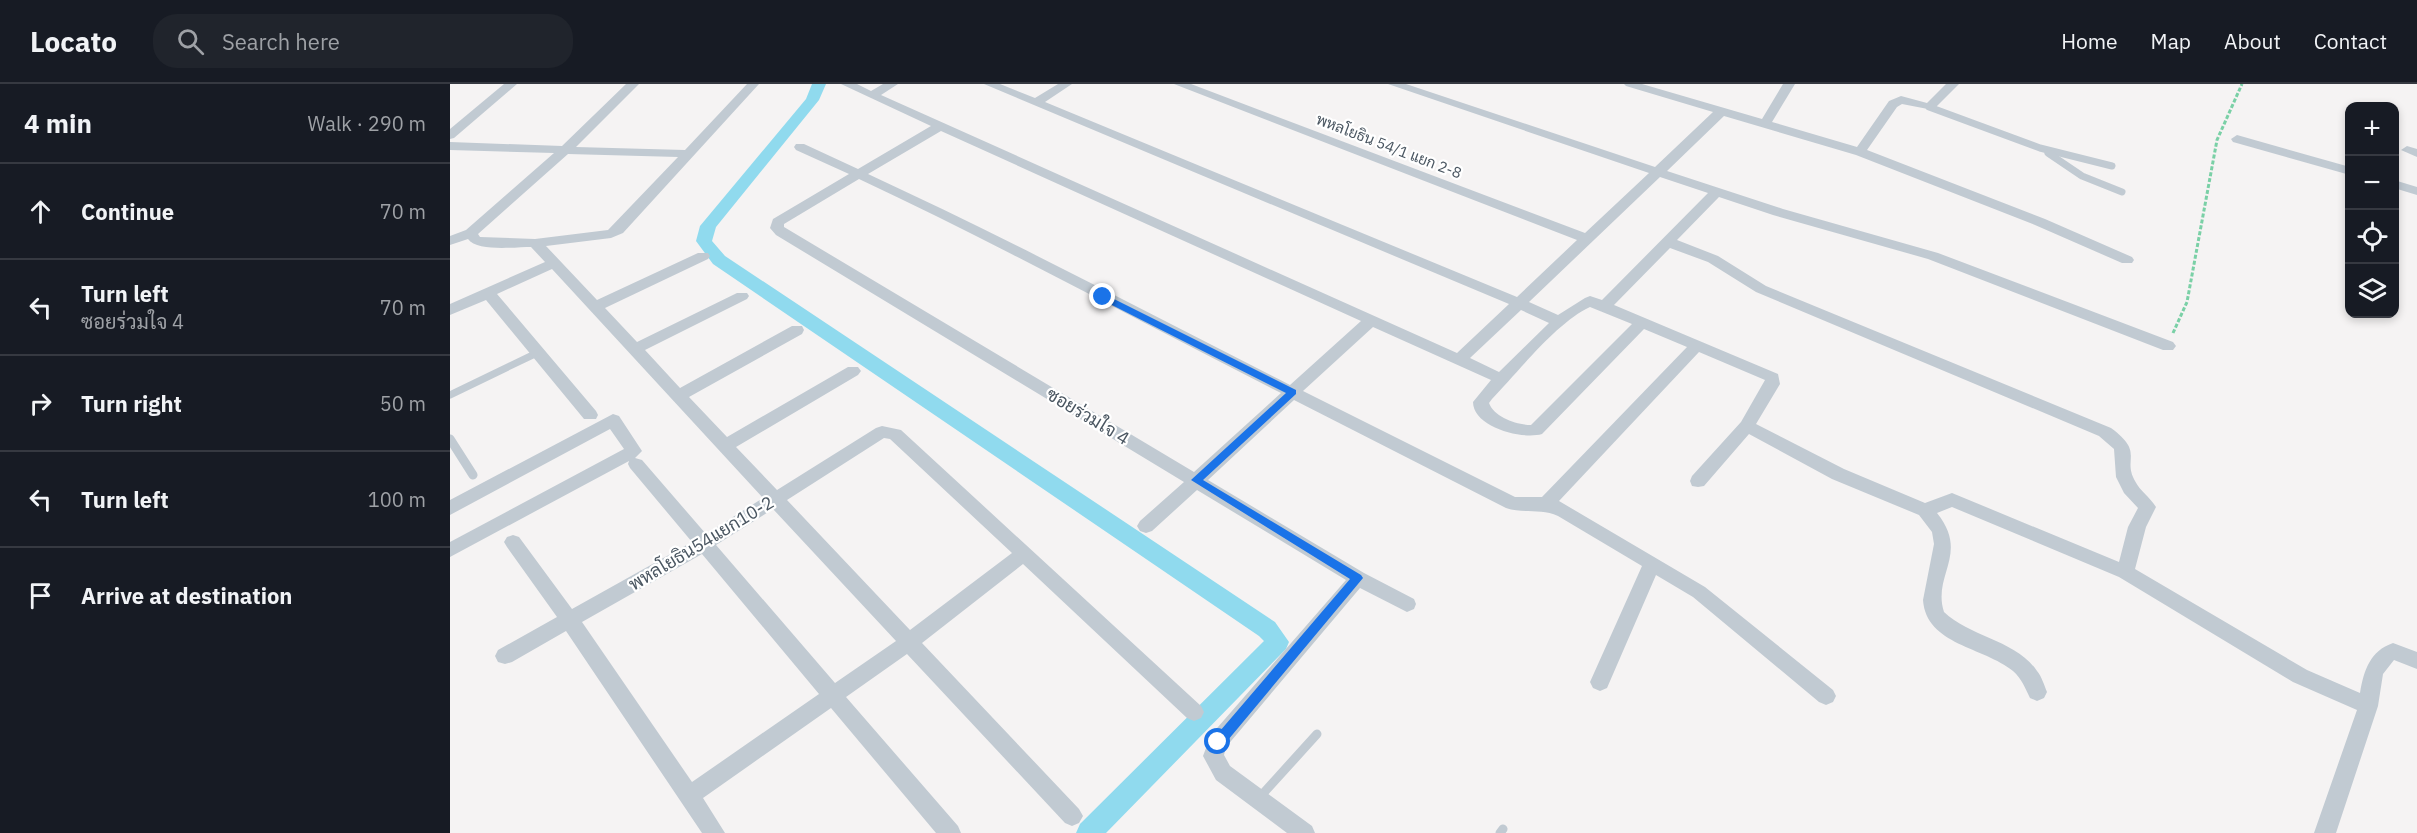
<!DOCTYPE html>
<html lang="en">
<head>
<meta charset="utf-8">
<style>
  body { margin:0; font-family:"IBM Plex Sans",Sarabun,sans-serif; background:#20242c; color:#f1f3f6 }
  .controls { position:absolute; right:18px; top:18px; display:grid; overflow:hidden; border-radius:12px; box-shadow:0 3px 9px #0003 }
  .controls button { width:54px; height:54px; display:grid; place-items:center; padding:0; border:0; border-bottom:2px solid #363941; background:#171b24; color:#f1f3f6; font:30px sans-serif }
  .stop { position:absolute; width:18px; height:18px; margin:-14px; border:4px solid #1a73e8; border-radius:50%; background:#fff }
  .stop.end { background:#1a73e8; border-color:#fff; box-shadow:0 2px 6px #0008 }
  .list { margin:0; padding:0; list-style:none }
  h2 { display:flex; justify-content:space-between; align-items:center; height:78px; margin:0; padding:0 24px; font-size:26px }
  h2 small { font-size:20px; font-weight:400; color:#9ea1a6 }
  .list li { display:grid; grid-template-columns:39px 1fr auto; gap:18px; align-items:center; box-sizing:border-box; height:96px; padding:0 24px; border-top:2px solid #363941 }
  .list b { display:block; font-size:22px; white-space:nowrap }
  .list p { margin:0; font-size:20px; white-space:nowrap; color:#9ea1a6 }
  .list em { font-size:20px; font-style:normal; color:#9ea1a6 }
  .icon { flex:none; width:33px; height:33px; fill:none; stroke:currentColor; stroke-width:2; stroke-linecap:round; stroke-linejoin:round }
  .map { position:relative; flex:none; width:1967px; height:749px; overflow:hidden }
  header { display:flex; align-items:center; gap:36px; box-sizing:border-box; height:84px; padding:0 30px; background:#171b24; border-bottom:2px solid #363941 }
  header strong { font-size:28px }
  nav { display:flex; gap:33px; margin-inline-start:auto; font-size:21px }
  .search { width:420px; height:54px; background:#20242c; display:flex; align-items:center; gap:15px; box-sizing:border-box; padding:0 21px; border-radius:24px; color:#9ea1a6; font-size:22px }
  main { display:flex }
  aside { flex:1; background:#171b24 }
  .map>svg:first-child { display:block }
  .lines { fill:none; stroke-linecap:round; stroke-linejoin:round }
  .canal { fill:#90daee; fill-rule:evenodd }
  .path { stroke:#7ad0a6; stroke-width:3; stroke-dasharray:4 2; stroke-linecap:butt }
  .service-far1 { stroke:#c1cad2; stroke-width:7 }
  .service { stroke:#c1cad2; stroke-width:9 }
  .minor { fill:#c1cad2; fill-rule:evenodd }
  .route { fill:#1a73e8 }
  .labels { text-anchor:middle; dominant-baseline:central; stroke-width:4.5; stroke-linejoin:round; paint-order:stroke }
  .far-street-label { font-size:15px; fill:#4a5661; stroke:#fff }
  .street-label { font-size:18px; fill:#4a5661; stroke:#fff }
</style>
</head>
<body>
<header>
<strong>Locato</strong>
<div class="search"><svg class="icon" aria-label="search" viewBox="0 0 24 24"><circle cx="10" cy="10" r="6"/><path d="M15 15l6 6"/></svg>Search here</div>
<nav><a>Home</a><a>Map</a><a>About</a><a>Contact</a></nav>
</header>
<main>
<aside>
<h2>4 min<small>Walk · 290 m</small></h2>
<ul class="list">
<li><svg class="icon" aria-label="ahead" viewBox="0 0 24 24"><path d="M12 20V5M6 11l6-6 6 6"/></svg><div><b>Continue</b></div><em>70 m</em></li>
<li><svg class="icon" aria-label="left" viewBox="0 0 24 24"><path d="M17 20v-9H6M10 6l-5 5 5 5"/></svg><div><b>Turn left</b><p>ซอยร่วมใจ 4</p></div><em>70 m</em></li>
<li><svg class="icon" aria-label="right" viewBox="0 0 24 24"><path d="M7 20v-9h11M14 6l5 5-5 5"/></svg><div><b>Turn right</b></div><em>50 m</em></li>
<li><svg class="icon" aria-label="left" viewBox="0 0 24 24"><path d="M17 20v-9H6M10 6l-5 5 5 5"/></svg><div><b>Turn left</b></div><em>100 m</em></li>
<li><svg class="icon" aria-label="arrive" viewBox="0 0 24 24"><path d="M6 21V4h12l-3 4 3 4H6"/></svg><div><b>Arrive at destination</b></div></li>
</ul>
</aside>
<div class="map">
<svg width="1967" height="749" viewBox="0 0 1967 749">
  <rect width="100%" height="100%" fill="#f5f3f3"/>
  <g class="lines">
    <path class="canal" d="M362,0H376L369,16L266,143L262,157L275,172L825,538L839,558L836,565L656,749H626L630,740L814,557L809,552L263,180L246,157L250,142L356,15Z"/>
    <path class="path" d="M1723,249L1737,218L1767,56L1792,0"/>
    <g class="service-far1">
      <path d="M1479,23L1590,64L1662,82"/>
      <path d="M1598,69L1632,92L1672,108"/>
      <path d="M0,311L89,268"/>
    </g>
    <g class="service">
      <path d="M0,355L23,391"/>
      <path d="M809,714L867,650"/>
      <path d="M1050,749L1053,745"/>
    </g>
    <g class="minor">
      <path d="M54,0H67L4,54L0,55V45Z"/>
      <path d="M176,0H189L126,63L235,66L297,0H309L173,149L161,154L96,162L147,216L248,169H258L260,172L258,175L155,224L187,258L287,209H297L299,212L297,215L195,266L230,304L342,242H352L354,246L352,250L239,313L277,353L398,283H408L411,287L408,291L286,363L327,406L426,344L432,342L451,346L751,622L754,628L751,634L744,637L737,634L573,480L472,559L629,725L633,732L629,739L622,742L615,739L457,570L396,613L508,742L511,749H486L381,624L253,714L275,749H252L116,547L62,578L55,580L48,578L45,572L48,566L107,533L57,463L54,458L57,453L63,451L69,453L122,525L242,458L180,384L178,380L179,377L0,473V458L174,365L160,345L0,431V416L163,330L169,332L192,367L185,374L192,376L256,450L313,414L102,185L47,210L146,327L148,331L146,335H134L36,216L0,231V220L95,178L81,163C65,163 27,168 18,155L0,161V152L16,146L104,69L0,66V58L112,62ZM118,70L228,73L158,146L85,155L30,153L28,150ZM434,354L440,355L562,469L460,546L337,416ZM323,425L446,557L385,599L266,461ZM252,470L369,610L242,698L132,538Z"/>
      <path d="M391,0H407L421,7L433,0H448L431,11L1007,269L1059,220L534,0H550L585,14L608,0H622L595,18L1067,213L1127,156L724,0H741L1135,149L1199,89L938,0H956L1205,83L1263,28L1176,2L1174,0H1192L1312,35L1333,0H1345L1322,38L1407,63L1439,17L1451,12L1477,19L1496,0H1509L1483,26L1452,20L1447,23L1417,66L1595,135L1682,173L1684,176L1682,179H1672L1585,141L1406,71L1274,32L1217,87L1333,125L1488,169L1723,258L1726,262L1723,266H1713L1478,175L1323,131L1269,113L1227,156L1268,172L1316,202L1661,344C1695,369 1672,374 1685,397C1690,407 1700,413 1706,423L1696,443L1685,485L1857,586L1910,609C1914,586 1920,567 1943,559L1967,568V585L1944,576L1933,590L1928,622L1886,749H1864L1907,626L1843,598L1669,493L1502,423L1487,429C1520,470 1482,491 1494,528C1520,553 1566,556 1587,587C1592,593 1594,601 1597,608L1594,614L1587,617L1580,614C1575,604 1572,595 1563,587C1534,563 1476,561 1473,516L1484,460L1482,448L1469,431L1382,395L1299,350L1254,402L1248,403L1242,402L1240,397L1242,392L1291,338L1315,296L1249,268L1109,417L1255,503L1383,606L1386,612L1383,618L1376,621L1369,618L1243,513L1206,491L1157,604L1150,607L1143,604L1140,598L1192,482L1108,432C1091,424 1074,430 1056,424L844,316L758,396L914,489L964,515L966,520L964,525L957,528L910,504L776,663L774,671L780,682L862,742L865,749H837L766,696L753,672L761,651L896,496L747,406L702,447L696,449L690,447L687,442L690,437L734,398L326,151L320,144L323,135L399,90L346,66L344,63L346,60H354L408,85L481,42ZM491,47L911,237L840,301C700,230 561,156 418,90ZM1210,93L1258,109L1152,216L1140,212L1135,214L1108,231L1079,218ZM409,95C552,162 690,238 831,309L744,388L334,143V140ZM1220,164L1258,178L1306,208L1649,352L1664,365L1666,393L1674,409L1688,424L1678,443L1669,478L1502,409L1475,419L1394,385L1306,340L1330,300L1328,290L1164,221ZM1140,223L1182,240L1081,341C1067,341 1044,333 1039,319L1042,315C1068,288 1107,238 1140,223ZM1071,226L1099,239L1049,288L1020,274ZM923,243L1041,296L1023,318C1023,343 1072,356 1092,350L1194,245L1237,263L1092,413H1065L853,307Z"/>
      <path d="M1787,51L1900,83V91L1783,58L1781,55Z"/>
      <path d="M1957,62L1967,65V73L1951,66Z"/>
      <path d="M1944,96L1967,103V111L1944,104Z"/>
    </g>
  </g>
  <path class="route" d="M650,211H656L846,306V310L753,396L911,491L913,494L773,662L768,664L762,658L764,654L900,495L741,396L836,309L650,215Z"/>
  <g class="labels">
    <g class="far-street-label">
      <text transform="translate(939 62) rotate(21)">พหลโยธิน 54/1 แยก 2-8</text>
    </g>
    <g class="street-label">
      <text transform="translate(638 332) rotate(31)">ซอยร่วมใจ 4</text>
      <text transform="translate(251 459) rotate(-31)">พหลโยธิน54แยก10-2</text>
    </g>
  </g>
</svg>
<div class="controls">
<button>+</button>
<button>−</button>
<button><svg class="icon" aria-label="locate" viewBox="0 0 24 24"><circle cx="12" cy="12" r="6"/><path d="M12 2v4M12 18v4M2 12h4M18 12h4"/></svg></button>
<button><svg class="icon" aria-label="layers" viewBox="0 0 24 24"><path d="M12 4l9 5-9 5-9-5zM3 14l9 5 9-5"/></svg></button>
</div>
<div class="stop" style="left:768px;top:658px"></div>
<div class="stop end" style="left:653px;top:213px"></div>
</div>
</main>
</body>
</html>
